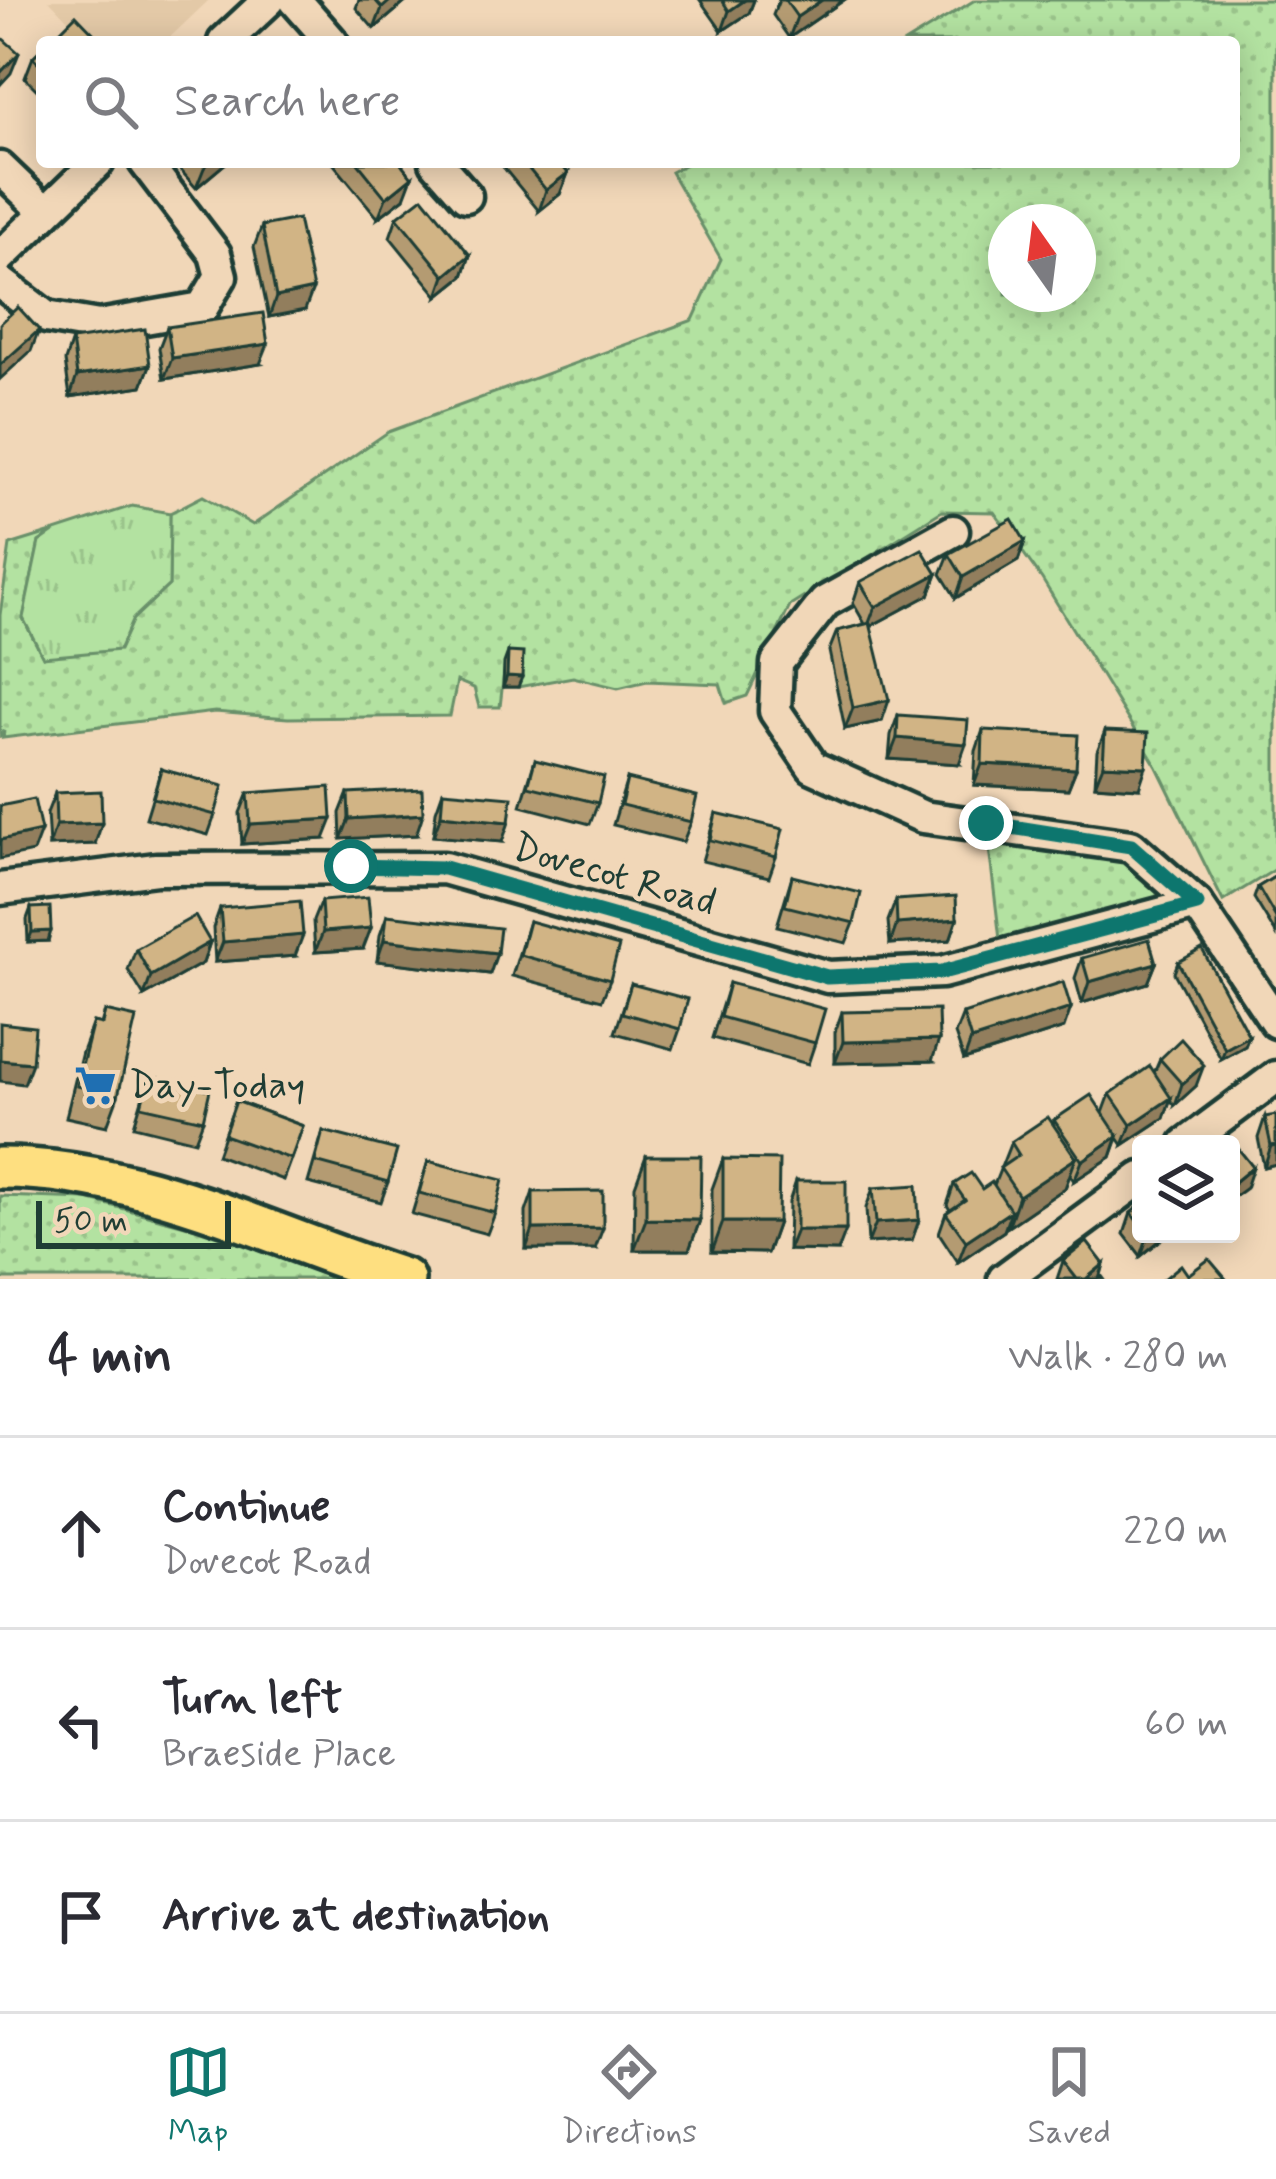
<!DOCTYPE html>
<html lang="en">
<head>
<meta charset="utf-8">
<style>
  body { margin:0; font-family:Mynerve,sans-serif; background:#f7f7f7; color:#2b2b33 }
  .controls { position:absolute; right:36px; bottom:36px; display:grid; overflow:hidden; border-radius:12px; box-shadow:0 6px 30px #0003 }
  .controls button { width:108px; height:108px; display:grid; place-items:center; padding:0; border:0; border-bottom:3px solid #e1e1e2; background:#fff; color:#2b2b33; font:60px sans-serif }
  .compass { position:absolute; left:988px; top:204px; width:108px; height:108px; border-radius:50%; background:#fff; box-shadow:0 6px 30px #0003; rotate:346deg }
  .scale { position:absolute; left:36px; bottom:30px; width:195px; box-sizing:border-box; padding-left:12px; border:6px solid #1f3d34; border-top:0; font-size:33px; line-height:42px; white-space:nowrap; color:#1f3d34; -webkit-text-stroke:9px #f1d7b8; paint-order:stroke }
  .stop { position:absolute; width:36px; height:36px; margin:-27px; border:9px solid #0f766e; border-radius:50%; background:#fff }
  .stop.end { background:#0f766e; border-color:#fff; box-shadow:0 3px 12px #0008 }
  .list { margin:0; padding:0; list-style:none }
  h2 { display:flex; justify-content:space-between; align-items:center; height:156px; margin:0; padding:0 48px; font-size:51px }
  h2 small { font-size:39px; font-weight:400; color:#7c7c81 }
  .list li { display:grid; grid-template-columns:78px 1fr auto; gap:36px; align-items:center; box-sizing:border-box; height:192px; padding:0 48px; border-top:3px solid #e1e1e2 }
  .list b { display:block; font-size:45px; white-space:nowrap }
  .list p { margin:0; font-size:39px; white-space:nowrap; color:#7c7c81 }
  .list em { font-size:39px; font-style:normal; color:#7c7c81 }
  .icon { flex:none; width:66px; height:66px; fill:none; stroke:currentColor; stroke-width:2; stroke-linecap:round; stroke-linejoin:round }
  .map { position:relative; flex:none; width:1276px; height:1279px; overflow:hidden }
  .search { position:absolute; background:#fff; box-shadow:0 6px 30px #0003; left:36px; right:36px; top:36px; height:132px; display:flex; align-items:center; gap:30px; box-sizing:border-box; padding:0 42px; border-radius:12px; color:#7c7c81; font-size:45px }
  .sheet { height:732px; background:#fff }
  nav { display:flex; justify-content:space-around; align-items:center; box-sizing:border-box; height:168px; border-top:3px solid #e1e1e2; background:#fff; font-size:33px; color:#7c7c81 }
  nav a { display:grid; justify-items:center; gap:6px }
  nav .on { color:#0f766e }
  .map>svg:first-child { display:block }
  .built { fill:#e3c9a7 }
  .grass { fill:url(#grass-dots); stroke:#69906a; stroke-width:3; fill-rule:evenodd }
  .park { fill:url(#park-tufts); stroke:#69906a; stroke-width:3 }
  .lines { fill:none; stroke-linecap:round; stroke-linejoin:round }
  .minor-casing { stroke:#1f3d34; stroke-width:39 }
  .major-casing { stroke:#1f3d34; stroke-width:48 }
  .minor { stroke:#f1d7b8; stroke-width:30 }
  .major { stroke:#fedf80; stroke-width:39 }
  .wall { fill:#b49b72; stroke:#1f3d34; stroke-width:3 }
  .shaded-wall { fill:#927e5d; stroke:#1f3d34; stroke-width:3 }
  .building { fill:#d1b485; stroke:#1f3d34; stroke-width:3 }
  .route { stroke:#0f766e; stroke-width:15 }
  .labels { text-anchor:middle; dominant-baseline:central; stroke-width:10; stroke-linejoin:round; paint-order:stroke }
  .street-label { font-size:39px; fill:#1f3d34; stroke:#f1d7b8 }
  .poi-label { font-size:39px; fill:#1f3d34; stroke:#f1d7b8; text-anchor:start }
</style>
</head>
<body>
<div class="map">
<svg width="1276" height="1279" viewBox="0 0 1276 1279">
  <defs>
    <pattern id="grass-dots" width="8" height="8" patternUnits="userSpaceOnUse" patternTransform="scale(3)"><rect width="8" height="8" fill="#b3e2a1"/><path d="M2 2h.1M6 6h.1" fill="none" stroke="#9ac38b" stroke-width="1.8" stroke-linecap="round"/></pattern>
    <pattern id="park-tufts" width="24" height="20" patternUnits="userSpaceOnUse" patternTransform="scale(3)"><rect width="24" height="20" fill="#b3e2a1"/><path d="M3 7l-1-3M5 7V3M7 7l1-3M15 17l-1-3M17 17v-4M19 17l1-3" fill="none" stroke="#9ac38b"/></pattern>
  </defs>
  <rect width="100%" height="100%" fill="#f1d7b8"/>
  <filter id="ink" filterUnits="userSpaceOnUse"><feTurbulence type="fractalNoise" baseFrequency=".00833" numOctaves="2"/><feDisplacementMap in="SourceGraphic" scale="24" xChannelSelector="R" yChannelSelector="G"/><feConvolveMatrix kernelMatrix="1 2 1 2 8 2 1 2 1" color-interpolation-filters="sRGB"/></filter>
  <g filter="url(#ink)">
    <path class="built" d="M49,0H209L165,42H89Z"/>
    <g class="grass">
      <path d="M975,0H1276V869L1223,901L1157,767L1042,579L994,512L942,511L790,606L747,696L726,703L720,684L647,681L618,688L573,677L518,687L519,664L505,663L500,707H479L474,688L457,681L450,716L288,718L215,712L3,738L4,730L0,738V615L10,545L55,531L39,542L23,618L43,657L133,619L169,585L170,513L203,496L253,525L388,432L693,320L721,259L671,172L690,162H1234V42H906ZM1006,222H1078V294H1006Z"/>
      <path d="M986,823L1131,846L1197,904L1002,956Z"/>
      <path d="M0,1196L87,1199L223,1235L335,1279H0Z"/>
    </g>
    <path class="park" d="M132,506L170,513L169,585L133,619L119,650L43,657L23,618L39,542L55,531Z"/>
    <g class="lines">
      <defs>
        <g id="minor">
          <path d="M295,0L332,42"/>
          <path d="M224,42L269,0"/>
          <path d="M436,162L466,196"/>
          <path d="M0,168L46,212"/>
          <path d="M0,257L98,162"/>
          <path d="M0,282L46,317L99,326L202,308L221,276L215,254L145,162"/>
          <path d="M953,531L825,602L777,663L775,711L813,767L923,817L1131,846L1197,904L1276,1022"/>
          <path d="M0,889L156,869L444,868L828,977L942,972L1197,904"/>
          <path d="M1186,1144L1276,1077"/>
          <path d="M1004,1279L1141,1178"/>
        </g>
        <path id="major" d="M0,1168C141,1168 272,1237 404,1279"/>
      </defs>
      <use href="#minor" class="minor-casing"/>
      <use href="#major" class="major-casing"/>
      <use href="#minor" class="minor"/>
      <use href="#major" class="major"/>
    </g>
    <g class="wall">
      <path d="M359,0H408L374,29L356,8Z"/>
      <path d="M700,0H754L749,13L722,31Z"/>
      <path d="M779,0H844L789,38L773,15Z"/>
      <path d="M42,48V95L25,78L33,57Z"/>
      <path d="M178,162H227L196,188L177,166Z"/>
      <path d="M332,162H400L404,198L378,218Z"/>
      <path d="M499,162H559L568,173L560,194L539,211Z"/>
      <path d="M397,217L470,255L463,276L438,296L390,237Z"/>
      <path d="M262,226L305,310L269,317L254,247Z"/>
      <path d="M167,327L260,364L164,379L159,348Z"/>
      <path d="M72,340L150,365L142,386L70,397L65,361Z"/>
      <path d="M1025,541L1018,561L956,598L941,574L949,554Z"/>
      <path d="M937,574L929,595L871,626L882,721L845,729L829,651L837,631L865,624L853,603L860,582Z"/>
      <path d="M508,652L518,687H503L504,663Z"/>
      <path d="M898,715L959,764L889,759L891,735Z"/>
      <path d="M983,730L1076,769L1068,789L974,785L976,751Z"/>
      <path d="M1105,731L1139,788L1095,785L1097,751Z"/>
      <path d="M535,760L598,803L590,824L521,806Z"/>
      <path d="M161,769L215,815L208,835L146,818Z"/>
      <path d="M627,779L691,822L683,842L613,825Z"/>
      <path d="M443,791L502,842L433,836L436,811Z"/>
      <path d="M55,793L95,844L49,846L47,813Z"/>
      <path d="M248,793L324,839L242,844L240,813Z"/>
      <path d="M348,793L416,835L341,839L340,813Z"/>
      <path d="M716,813L776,857L769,877L702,861Z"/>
      <path d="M792,876L854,923L846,943L777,926Z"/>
      <path d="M1276,876V934L1254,898L1258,887Z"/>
      <path d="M896,900L957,919L950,940L890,944L888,921Z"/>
      <path d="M321,901L363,949L315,952L313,921Z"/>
      <path d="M31,908L48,941L28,942L27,919Z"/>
      <path d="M220,908L295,956L215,962L213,928Z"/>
      <path d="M387,915L490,974L377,961L380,935Z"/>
      <path d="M529,921L610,980L602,1000L512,976Z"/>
      <path d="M210,942L203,963L144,996L128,970L136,949Z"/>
      <path d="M1082,958L1156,963L1148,983L1082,1003L1075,978Z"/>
      <path d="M1178,962L1249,1036L1245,1046L1221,1059L1174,973Z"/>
      <path d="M729,983L815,1043L808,1064L712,1038Z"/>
      <path d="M631,984L680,1029L673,1049L615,1033Z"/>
      <path d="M105,1011L118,1096L107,1126L66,1117L82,1052L93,1022L101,1024Z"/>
      <path d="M842,1012L932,1061L835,1063V1032Z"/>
      <path d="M963,1014L1064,1028L964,1060L955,1034Z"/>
      <path d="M1160,1059L1196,1086L1175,1105L1170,1100L1164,1118L1123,1145L1118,1138L1111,1157L1074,1181L1070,1175L1065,1188L1008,1227L1006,1224L1004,1231L958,1262L939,1233L946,1213L950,1210L947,1205L954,1184L982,1189L994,1185L1011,1142L1053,1124L1054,1120L1103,1113L1110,1094L1154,1073Z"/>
      <path d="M149,1076L203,1120L195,1141L134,1126Z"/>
      <path d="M236,1101L303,1126L283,1180L217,1155Z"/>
      <path d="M1265,1117L1276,1164L1264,1167L1258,1138Z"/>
      <path d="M323,1131L388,1182L381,1202L308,1183Z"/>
      <path d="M646,1156L700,1220L689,1250H634L635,1186Z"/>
      <path d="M723,1159L778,1222L767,1253L712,1252V1189Z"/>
      <path d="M428,1161L495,1213L487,1234L412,1214Z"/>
      <path d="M796,1181L838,1251L788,1250L789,1202Z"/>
      <path d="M873,1188L919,1220L912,1240L868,1243L866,1208Z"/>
      <path d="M533,1192L595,1249H526V1212Z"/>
      <path d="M1141,1205V1234H1168L1141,1256L1124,1234L1131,1213Z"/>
      <path d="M1063,1261L1104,1264L1101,1275L1104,1279H1057Z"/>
    </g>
    <g class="shaded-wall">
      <path d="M391,0H408L374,29L382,8Z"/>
      <path d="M745,0H754L749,13L722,31L729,11Z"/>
      <path d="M822,0H844L789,38L797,17Z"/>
      <path d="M19,53L11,73L0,85V73Z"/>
      <path d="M210,162H227L196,188L204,168Z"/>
      <path d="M568,173L560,194L539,211L546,190Z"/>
      <path d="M412,177L404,198L378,218L386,198Z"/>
      <path d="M470,255L463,276L438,296L445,276Z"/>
      <path d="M313,289L305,310L269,317L276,297Z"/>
      <path d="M39,330L31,351L0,379V365Z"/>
      <path d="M268,344L260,364L164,379L172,358Z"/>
      <path d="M150,365L142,386L70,397L77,376Z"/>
      <path d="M1025,541L1018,561L956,598L963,577Z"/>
      <path d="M937,574L929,595L867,628L875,607Z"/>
      <path d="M507,676L522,677L518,687H503Z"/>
      <path d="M889,700L882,721L845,729L853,708Z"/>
      <path d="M897,738L966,744L959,764L889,759Z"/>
      <path d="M982,764L1076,769L1068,789L974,785Z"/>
      <path d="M1103,765L1146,767L1139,788L1095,785Z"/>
      <path d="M423,814L416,835L341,839L349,819Z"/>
      <path d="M441,815L509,822L502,842L433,836Z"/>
      <path d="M332,819L324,839L242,844L250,824Z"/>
      <path d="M102,823L95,844L49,846L56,825Z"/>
      <path d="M41,831L33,852L0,859V840Z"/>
      <path d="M957,919L950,940L890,944L897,924Z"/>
      <path d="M371,928L363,949L315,952L323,932Z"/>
      <path d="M51,931L48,941L28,942L32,932Z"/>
      <path d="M303,935L295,956L215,962L223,942Z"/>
      <path d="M384,940L497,953L490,974L377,961Z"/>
      <path d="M210,942L203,963L144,996L151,976Z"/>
      <path d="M1156,963L1148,983L1082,1003L1089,982Z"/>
      <path d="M1071,1008L1064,1028L964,1060L971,1040Z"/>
      <path d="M1249,1036L1245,1046L1221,1059L1225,1049Z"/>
      <path d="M939,1040L932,1061L835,1063L843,1042Z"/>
      <path d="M0,1060L32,1063L24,1084L0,1081Z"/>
      <path d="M1204,1065L1196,1086L1175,1105L1182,1084Z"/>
      <path d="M1171,1098L1164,1118L1123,1145L1131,1125Z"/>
      <path d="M1118,1136L1111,1157L1074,1181L1082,1161Z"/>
      <path d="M1276,1145V1164L1264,1167L1271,1146Z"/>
      <path d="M1076,1158L1065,1188L1008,1227L1019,1196Z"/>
      <path d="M1253,1167L1246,1188L1231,1199V1185Z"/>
      <path d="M1011,1211L1004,1231L958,1262L966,1241Z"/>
      <path d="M646,1219L700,1220L689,1250H634Z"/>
      <path d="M919,1220L912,1240L868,1243L876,1223Z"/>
      <path d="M723,1222H778L767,1253L712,1252Z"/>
      <path d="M603,1228L595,1249H526L533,1229Z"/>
      <path d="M796,1230H846L838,1251L788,1250Z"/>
      <path d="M1150,1234H1168L1141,1256L1148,1235Z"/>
      <path d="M1104,1264L1099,1279H1086Z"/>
    </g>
    <g class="building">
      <path d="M375,0H391L382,8Z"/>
      <path d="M722,0H745L729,11Z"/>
      <path d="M785,0H822L797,17Z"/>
      <path d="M76,15L100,40L98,42H49Z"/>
      <path d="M0,36L19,53L0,73Z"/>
      <path d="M42,48V67L33,57Z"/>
      <path d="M357,162H400L412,177L386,198Z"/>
      <path d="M523,162H559L568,173L546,190Z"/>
      <path d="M423,197L470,255L445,276L397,217Z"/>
      <path d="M298,219L313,289L276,297L262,226Z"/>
      <path d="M18,307L39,330L0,365V324Z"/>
      <path d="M263,313L268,344L172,358L167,327Z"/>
      <path d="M145,329L150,365L77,376L72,340Z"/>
      <path d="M1012,519L1025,541L963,577L949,554Z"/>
      <path d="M922,549L937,574L875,607L860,582Z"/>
      <path d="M870,623L889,700L853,708L837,631Z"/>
      <path d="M508,652L523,653L522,677L507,676Z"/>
      <path d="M898,715L968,720L966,744L897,738Z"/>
      <path d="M983,730L1078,735L1076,769L982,764Z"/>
      <path d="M1105,731L1148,733L1146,767L1103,765Z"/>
      <path d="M535,760L604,777L598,803L528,786Z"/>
      <path d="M161,769L223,786L215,815L153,798Z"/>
      <path d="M627,779L697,796L691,822L621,805Z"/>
      <path d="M330,787L332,819L250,824L248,793Z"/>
      <path d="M422,789L423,814L349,819L348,793Z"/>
      <path d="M101,791L102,823L56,825L55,793Z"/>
      <path d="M443,791L512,797L509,822L441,815Z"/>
      <path d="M34,799L41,831L0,840V806Z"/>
      <path d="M716,813L783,829L776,857L710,840Z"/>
      <path d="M792,876L861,893L854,923L785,906Z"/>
      <path d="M1276,876V918L1258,887Z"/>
      <path d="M956,896L957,919L897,924L896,900Z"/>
      <path d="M368,897L371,928L323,932L321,901Z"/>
      <path d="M300,901L303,935L223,942L220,908Z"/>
      <path d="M50,907L51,931L32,932L31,908Z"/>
      <path d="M387,915L500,928L497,953L384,940Z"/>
      <path d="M195,916L210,942L151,976L136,949Z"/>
      <path d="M529,921L619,946L610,980L520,955Z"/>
      <path d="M1149,939L1156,963L1089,982L1082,958Z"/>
      <path d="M1202,949L1249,1036L1225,1049L1178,962Z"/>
      <path d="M1063,982L1071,1008L971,1040L963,1014Z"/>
      <path d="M729,983L825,1009L815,1043L720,1017Z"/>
      <path d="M631,984L688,999L680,1029L622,1013Z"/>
      <path d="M938,1010L939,1040L843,1042L842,1012Z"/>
      <path d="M105,1011L136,1018L118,1096L77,1086L93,1022L102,1024Z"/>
      <path d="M0,1023L35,1027L32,1063L0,1060Z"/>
      <path d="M1181,1039L1204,1065L1182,1084L1160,1059Z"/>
      <path d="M1150,1066L1171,1098L1131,1125L1110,1094Z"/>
      <path d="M149,1076L210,1090L203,1120L141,1106Z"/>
      <path d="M1091,1095L1118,1136L1082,1161L1054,1120Z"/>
      <path d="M236,1101L303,1126L291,1159L224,1135Z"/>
      <path d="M1276,1115V1145L1271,1146L1265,1117Z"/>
      <path d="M1048,1117L1076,1158L1019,1196L1000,1168L1019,1155L1011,1142Z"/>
      <path d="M323,1131L397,1150L388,1182L315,1162Z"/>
      <path d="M1229,1137L1253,1167L1231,1185V1144H1221Z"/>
      <path d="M646,1156H701L700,1220L646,1219Z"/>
      <path d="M723,1159L779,1160L778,1222H723Z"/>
      <path d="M428,1161L503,1180L495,1213L419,1193Z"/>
      <path d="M971,1173L982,1189L992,1182L1011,1211L966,1241L946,1213L965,1200L954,1184Z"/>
      <rect x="796" y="1181" width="50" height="49"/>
      <path d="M917,1185L919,1220L876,1223L873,1188Z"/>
      <path d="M603,1191V1228L533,1229V1192Z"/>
      <path d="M1141,1205V1226L1131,1213Z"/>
      <path d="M1087,1242L1104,1264L1086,1279H1077L1063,1261Z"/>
      <path d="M1209,1259L1226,1279H1164L1181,1265L1188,1275Z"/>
    </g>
  </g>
  <g class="lines" filter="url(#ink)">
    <path class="route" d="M351,866L444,868L827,977L942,972L1197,904L1131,846L986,823"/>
  </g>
  <defs>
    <symbol id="supermarket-bare" viewBox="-9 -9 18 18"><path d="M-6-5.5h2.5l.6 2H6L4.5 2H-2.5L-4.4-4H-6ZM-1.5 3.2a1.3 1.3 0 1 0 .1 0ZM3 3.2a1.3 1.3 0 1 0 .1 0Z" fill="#1f6fb2" stroke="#f1d7b8" stroke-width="2.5" paint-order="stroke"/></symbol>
  </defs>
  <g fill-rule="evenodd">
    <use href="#supermarket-bare" x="66" y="1056" width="59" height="59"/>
  </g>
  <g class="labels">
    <g class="street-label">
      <text transform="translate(614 876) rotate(16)">Dovecot Road</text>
    </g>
    <g class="poi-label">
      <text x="129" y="1086">Day-Today</text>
    </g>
  </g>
</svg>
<div class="controls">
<button><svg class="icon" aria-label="layers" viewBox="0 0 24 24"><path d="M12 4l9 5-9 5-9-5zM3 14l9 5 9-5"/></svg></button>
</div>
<svg class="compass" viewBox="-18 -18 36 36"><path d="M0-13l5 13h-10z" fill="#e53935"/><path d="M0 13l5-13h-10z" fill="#7c7c81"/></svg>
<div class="scale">50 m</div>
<div class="stop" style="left:351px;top:866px"></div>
<div class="stop end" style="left:986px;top:823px"></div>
<div class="search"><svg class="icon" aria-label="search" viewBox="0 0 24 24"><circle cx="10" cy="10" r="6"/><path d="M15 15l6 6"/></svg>Search here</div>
</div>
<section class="sheet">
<h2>4 min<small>Walk · 280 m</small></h2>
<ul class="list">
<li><svg class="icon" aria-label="ahead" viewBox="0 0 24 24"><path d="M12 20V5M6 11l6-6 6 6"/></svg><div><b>Continue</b><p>Dovecot Road</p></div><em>220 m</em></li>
<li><svg class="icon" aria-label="left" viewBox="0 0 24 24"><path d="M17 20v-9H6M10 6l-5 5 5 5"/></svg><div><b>Turn left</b><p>Braeside Place</p></div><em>60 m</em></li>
<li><svg class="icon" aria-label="arrive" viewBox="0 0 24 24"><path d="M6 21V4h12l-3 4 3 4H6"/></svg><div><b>Arrive at destination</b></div></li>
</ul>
</section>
<nav>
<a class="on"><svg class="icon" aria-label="map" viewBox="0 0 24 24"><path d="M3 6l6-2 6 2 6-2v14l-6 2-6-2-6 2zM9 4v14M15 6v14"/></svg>Map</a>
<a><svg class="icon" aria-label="directions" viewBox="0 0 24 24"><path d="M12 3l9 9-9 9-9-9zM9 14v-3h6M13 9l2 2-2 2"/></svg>Directions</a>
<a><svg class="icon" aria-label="saved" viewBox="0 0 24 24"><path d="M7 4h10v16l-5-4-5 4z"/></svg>Saved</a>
</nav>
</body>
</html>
